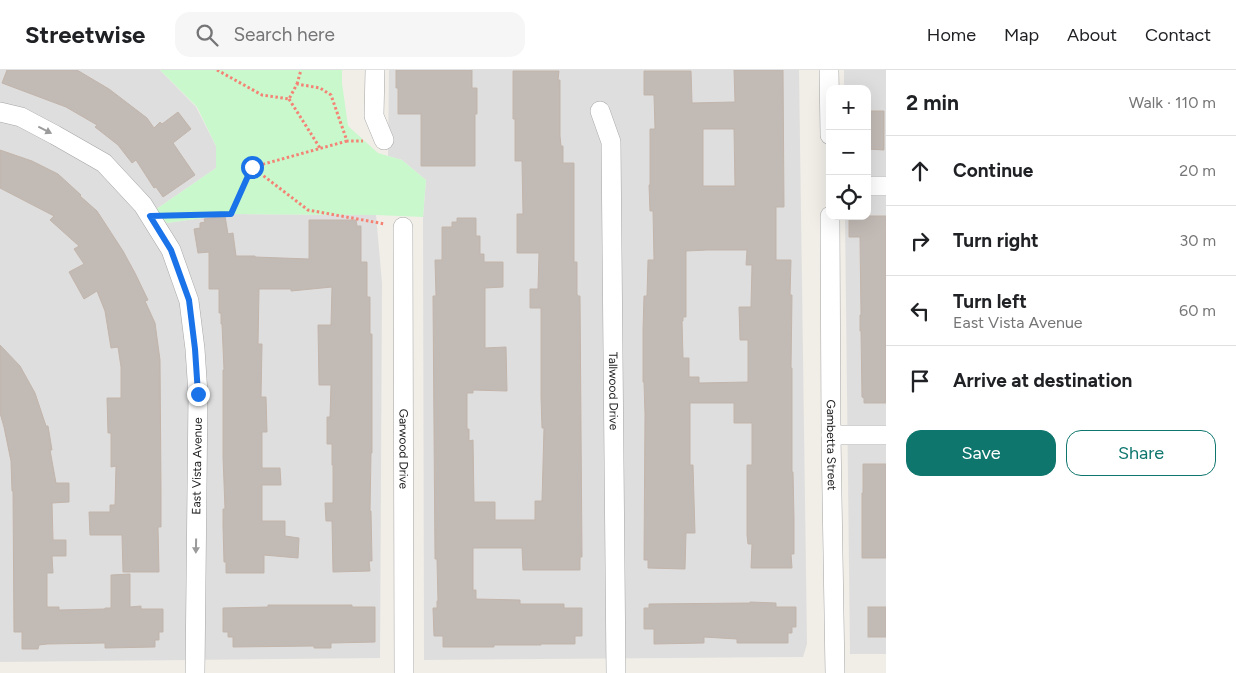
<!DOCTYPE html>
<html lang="en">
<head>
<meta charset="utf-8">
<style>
  body { margin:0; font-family:Figtree,sans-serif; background:#f6f6f6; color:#202124 }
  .controls { position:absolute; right:15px; top:15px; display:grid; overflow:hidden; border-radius:10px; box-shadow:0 5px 20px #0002 }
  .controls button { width:45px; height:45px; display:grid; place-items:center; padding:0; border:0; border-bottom:1px solid #e0e0e0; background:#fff; color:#202124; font:25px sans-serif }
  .stop { position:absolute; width:15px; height:15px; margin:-11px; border:4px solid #1a73e8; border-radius:50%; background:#fff }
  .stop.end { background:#1a73e8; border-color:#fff; box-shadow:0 1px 5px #0008 }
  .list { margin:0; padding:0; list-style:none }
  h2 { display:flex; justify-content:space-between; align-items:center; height:65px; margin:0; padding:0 20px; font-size:21px }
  h2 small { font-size:16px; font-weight:400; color:#757577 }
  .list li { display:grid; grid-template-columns:32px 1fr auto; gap:15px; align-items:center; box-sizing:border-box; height:70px; padding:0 20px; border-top:1px solid #e0e0e0 }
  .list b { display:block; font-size:19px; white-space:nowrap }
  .list p { margin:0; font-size:16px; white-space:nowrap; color:#757577 }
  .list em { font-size:16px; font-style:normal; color:#757577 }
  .actions { display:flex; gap:10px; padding:15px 20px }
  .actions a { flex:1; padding:11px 0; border:1px solid #0f766e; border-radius:15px; text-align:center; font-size:18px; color:#0f766e }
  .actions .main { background:#0f766e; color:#fff }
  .icon { flex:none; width:28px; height:28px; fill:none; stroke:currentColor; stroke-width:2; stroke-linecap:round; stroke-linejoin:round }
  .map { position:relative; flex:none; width:886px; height:603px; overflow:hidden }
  header { display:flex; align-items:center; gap:30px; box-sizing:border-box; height:70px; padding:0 25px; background:#fff; border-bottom:1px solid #e0e0e0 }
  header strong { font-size:24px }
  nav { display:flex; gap:28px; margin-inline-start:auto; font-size:18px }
  .search { width:350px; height:45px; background:#f6f6f6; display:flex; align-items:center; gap:12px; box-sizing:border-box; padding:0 18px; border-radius:15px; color:#757577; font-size:19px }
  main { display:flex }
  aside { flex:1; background:#fff }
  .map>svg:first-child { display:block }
  .residential { fill:#dfdede }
  .park { fill:#c9f8cc }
  .building { fill:#c2bab5; stroke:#c2b5ab; fill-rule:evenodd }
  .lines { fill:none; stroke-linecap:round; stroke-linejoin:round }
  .minor-casing { stroke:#a5a5a5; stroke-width:20 }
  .path { stroke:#f48376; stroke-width:3; stroke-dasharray:2.5 2.5; stroke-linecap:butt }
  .minor { stroke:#fff; stroke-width:19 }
  .oneway { fill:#9b9b9b }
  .route { stroke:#1a73e8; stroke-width:6 }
  .labels { text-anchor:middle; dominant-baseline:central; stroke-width:4; stroke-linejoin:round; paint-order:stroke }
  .street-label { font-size:12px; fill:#212121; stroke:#fff }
</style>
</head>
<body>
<header>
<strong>Streetwise</strong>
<div class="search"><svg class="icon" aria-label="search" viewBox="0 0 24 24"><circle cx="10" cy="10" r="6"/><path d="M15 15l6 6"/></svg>Search here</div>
<nav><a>Home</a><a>Map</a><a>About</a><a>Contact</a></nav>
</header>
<main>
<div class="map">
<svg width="886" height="603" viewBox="0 0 886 603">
  <rect width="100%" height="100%" fill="#f1eee8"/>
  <g class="residential">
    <path d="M0,0H160L196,37L216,76V98L155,140L167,153L231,144L376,145L382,213L380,588L0,592Z"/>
    <path d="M389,0H799L807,574L803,587L424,590L423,147L426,110L402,90L388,86Z"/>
    <path d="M844,0H886V584H850L845,146H867V19H844Z"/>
  </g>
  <path class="park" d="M160,0H342V13L348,56L378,83L402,90L426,110L423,147L376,145L231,144L167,153L155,140L216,98V76L197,37Z"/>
  <g class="building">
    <path d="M7,0H77L109,19L147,48L154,58L160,52L162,54L178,42L191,59L173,73L195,105L163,127L156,117L154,118L136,90L132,93L118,75L95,57L97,55L66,37L2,13Z"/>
    <path d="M396,0H472V18H477V44H475V96H421V44H398V18H396Z"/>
    <path d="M734,0H783L784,137H776V190H791L790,225H792L791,298H792V402H793L794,448V484H791L792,498H751L752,474H748L747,465V395H752V353H734V333H690V395H693L695,463H686L685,499L648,498V490H644L645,344L644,312H643V261L644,226H647L648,190H654L653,141H650L649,115H650V59H655L654,25H644V1H691L692,33L735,32ZM703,59H734L735,116H703ZM707,180H747L746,195H752L751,237H739L740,270H748V312L699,313V307H689V288H683L682,251H683V247H686V181Z"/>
    <path d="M513,1H559L558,10H560V66L561,76H563V93H574V192H577V224L578,226H580L582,487H580V500H523L522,478H473V520H476V529L520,530V534H564V538H582V566H575V574H541V575H494V577H443V566H434L433,538H437V531H438L437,489H435L433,226H436L435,190H442V157H452V152H457V148H476V166H480V184H484V192H503V217L485,218V278L506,277L507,321L473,320V323H467V359H469V371L473,370L474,432H495V450H535V431H542L544,358H542L541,326V238H530V219H538L539,183H517V144H523L522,91H515V49H513Z"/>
    <path d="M867,41H884V80L867,79Z"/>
    <path d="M0,80L32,91L58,104L81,125L80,126L97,141L123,181L135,203L148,230L145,231L155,253L160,290L161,421V457H158L159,502H123L122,465H90L89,442H110V435H115L116,396L111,397V363H108L107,328H121V297L118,277L111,278L105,241L97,221L84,229L69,202L84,194L74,179L79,176L50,150L54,146L0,118Z"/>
    <path d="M225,146L228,164L233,163L236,186H255V187L309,189V150H356L357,156H361V192H367V227H370V264H372V383H371L370,441H371L372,491H369L370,501L333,502L332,451H326L325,433H333V395H332V374H327V347H330L331,315H319L318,255H331L332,217L291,221V219H259L258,274H262L261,327H266L267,362H262V398H280L281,415H262V451H285V466L299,468L298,488L264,485V503H226V492H224L223,456V439H225L223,386V300H224L222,254H221V243H219V219H209V182L198,183L194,159L200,158V153L205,152L204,149Z"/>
    <path d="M849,146H886V333H864V328L862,327L861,261H860V245H861L860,167H849Z"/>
    <path d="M0,275L20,296L35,323L46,356H48L52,380H50L56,413H69V432L52,433L53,470H66V486H52L53,503H47V537H59V540L105,539V538H111V505L130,504V537L141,536V539H163V562H159V570H155V577L105,578V573L47,574L39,575L38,579H22V562H14L13,421H12L11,391L4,357L0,343Z"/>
    <path d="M863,394H886V488H862V423H863Z"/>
    <path d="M750,532L776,533V537H796V557H792V563H788V573H737V569L704,567V573L654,574V559H644V538H649V534L750,533Z"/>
    <path d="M268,535H352V537H375V572L331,573V578H314V576L233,577V567H228V562H223V538L268,537Z"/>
    <rect x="868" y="537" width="18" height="30"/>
  </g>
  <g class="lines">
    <defs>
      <g id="minor">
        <path d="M375,0L374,46L384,70"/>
        <path d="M829,0L830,65"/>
        <path id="s1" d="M600,41L611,72L616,603"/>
        <path d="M0,42L21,47L55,65L104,93L143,135L171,180L189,231L195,279L198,324L195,603"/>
        <path d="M867,116H886"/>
        <path id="s2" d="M830,146L831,365L835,603"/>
        <path id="s3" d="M403,157L404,603"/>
        <path d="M831,365H886"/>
      </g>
    </defs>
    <use href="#minor" class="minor-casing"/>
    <g class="path">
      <path d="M217,0L262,25L289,29L297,14L320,18L331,25L347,71H363"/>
      <path d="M297,14L301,0"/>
      <path d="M289,29L320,78"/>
      <path d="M253,97L347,71"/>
      <path d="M172,146L231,144L252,97L308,140L385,154"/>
    </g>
    <use href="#minor" class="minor"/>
  </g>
  <defs><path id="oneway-solid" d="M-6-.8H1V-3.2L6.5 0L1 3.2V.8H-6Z" transform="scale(1.25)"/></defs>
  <g class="oneway">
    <use href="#oneway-solid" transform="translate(45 60) rotate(27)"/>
    <use href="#oneway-solid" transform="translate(196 476) rotate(91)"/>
  </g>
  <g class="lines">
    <path class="route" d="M198,324L195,279L189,230L171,180L150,146L231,144L252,97"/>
  </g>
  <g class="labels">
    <g class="street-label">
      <text stroke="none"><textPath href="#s1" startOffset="282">Tallwood Drive</textPath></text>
      <text stroke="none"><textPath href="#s2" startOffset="229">Gambetta Street</textPath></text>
      <text stroke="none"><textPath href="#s3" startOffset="222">Garwood Drive</textPath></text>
      <text transform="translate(197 396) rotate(-89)">East Vista Avenue</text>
    </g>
  </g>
</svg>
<div class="controls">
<button>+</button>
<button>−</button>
<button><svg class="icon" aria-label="locate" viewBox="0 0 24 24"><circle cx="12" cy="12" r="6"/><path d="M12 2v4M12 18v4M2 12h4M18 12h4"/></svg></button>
</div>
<div class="stop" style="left:252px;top:97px"></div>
<div class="stop end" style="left:198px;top:324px"></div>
</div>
<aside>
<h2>2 min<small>Walk · 110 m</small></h2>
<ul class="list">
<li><svg class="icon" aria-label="ahead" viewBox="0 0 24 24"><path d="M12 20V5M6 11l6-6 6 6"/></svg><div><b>Continue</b></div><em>20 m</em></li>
<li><svg class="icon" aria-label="right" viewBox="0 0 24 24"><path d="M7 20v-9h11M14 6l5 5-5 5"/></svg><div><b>Turn right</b></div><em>30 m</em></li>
<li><svg class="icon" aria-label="left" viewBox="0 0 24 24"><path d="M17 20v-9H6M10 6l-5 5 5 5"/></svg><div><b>Turn left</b><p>East Vista Avenue</p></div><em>60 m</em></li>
<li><svg class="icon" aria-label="arrive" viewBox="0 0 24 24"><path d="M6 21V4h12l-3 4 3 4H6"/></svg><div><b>Arrive at destination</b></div></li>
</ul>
<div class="actions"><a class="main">Save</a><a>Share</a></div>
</aside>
</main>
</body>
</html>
